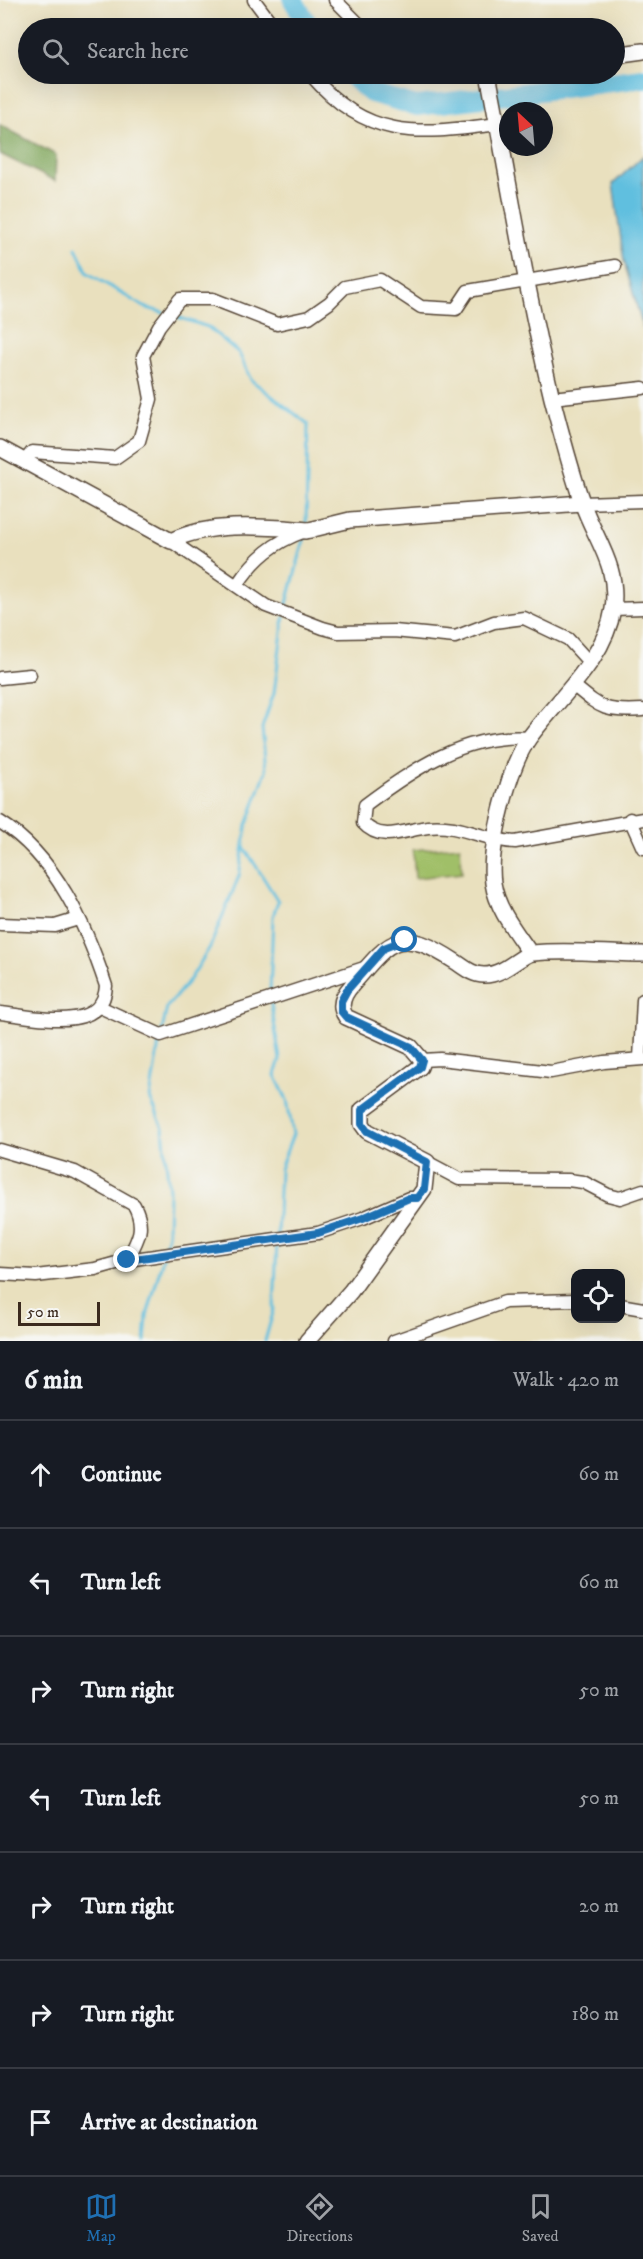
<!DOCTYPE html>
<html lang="en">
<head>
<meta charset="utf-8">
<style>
  body { margin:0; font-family:"IM FELL DW Pica",serif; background:#20242c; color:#f1f3f6 }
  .controls { position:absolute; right:18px; bottom:18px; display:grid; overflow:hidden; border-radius:12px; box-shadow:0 6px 24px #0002 }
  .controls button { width:54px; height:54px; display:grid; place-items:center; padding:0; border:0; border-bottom:2px solid #363941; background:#171b24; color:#f1f3f6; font:30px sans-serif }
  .compass { position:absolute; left:499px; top:102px; width:54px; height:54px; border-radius:50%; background:#171b24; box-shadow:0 6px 24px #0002; rotate:334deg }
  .scale { position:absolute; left:18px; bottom:15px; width:82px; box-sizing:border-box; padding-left:6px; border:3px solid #3b2a1e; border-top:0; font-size:16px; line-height:21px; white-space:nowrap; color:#3b2a1e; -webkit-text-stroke:4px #f6f6f2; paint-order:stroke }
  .stop { position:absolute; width:18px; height:18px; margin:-14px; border:4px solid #1f6fb2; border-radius:50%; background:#fff }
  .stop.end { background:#1f6fb2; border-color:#fff; box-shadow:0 2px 6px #0008 }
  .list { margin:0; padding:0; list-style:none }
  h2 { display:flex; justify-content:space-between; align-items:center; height:78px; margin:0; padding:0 24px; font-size:26px }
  h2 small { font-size:20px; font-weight:400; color:#9ea1a6 }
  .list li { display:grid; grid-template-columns:39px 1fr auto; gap:18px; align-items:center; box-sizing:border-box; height:108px; padding:0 24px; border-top:2px solid #363941 }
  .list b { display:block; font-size:22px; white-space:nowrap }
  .list em { font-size:20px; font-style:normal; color:#9ea1a6 }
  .icon { flex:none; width:33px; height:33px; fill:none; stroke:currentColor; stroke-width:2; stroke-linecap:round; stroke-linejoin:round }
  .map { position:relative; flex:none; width:643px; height:1341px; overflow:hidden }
  .search { position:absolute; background:#171b24; box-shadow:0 6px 24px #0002; left:18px; right:18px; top:18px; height:66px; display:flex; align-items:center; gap:15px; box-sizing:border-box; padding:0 21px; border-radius:33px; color:#9ea1a6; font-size:22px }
  .sheet { height:834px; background:#171b24 }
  nav { display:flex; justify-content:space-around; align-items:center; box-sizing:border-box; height:84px; border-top:2px solid #363941; background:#171b24; font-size:16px; color:#9ea1a6 }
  nav a { display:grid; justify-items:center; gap:3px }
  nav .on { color:#1f6fb2 }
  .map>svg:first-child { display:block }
  .green { fill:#a0bf67; stroke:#6e7442; stroke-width:1.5 }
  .forest { fill:#80a65c; stroke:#5e683d; stroke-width:1.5 }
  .water { fill:#61bfdf; stroke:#4e747e; stroke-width:1.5 }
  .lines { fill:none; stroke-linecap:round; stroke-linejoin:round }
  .stream { stroke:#61bfdf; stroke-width:3 }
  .river { stroke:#61bfdf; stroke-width:20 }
  .minor-casing { stroke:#554536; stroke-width:15 }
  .tertiary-casing { stroke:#554536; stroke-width:18 }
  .minor { stroke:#fff; stroke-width:12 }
  .tertiary { stroke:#fff; stroke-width:15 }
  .route { stroke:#1f6fb2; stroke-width:8 }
</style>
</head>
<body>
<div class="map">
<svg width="643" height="1341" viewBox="0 0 643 1341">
  <rect width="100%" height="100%" fill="#f6f6f2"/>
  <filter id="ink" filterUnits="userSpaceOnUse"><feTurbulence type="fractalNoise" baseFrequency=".0167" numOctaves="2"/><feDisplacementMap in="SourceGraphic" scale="12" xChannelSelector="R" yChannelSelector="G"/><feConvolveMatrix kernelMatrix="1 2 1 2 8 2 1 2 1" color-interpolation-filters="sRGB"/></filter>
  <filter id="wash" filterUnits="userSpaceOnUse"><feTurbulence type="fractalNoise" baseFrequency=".008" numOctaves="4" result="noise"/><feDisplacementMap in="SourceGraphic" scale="24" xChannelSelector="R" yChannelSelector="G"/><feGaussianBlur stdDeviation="1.35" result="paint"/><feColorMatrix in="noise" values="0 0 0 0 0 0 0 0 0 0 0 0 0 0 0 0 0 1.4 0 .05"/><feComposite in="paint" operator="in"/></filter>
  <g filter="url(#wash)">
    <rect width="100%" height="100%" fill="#e9e0be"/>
    <path class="green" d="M460,846L462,873L415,878L413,850Z"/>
    <path class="forest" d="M0,125L56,155L55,181L0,154Z"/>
    <path class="water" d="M643,156V328L624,261L613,184Z"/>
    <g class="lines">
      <g class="stream">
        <path d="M76,248L88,273L144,307L164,313"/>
        <path d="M171,315L208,327L239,353L251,380L308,424L306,524"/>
        <path d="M285,611L305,536"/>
        <path d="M244,847L278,901L273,916L270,994"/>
        <path d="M271,1004L280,1059L275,1075L287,1100L293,1134L280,1169L277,1236"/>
        <path d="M162,1031L167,1007L191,978L210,947L239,876L247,825L266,771L262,728L274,693L284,617"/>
        <path d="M160,1037L150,1098L163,1128L169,1191L168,1233L164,1252"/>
        <path d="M145,1341L147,1316L163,1258"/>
        <path d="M265,1341L274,1309L277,1242"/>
      </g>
      <g class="river">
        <path d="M293,0L310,28"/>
        <path d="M349,74L371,93L417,106L643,78"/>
      </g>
    </g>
  </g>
  <g filter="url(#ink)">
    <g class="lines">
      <defs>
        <g id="minor">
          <path d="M254,0L275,28"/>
          <path d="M335,0L363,28"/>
          <path d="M310,74C369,142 418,134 499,124"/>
          <path d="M552,398L643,388"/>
          <path d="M25,461L32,452L115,458L139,441L151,399L143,356L159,326L180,299H213L277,324L309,317L329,303L345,287L380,280L421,307L456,309L468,291L615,266"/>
          <path d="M582,503L643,501"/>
          <path d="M171,541L266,606L323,628L338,632L394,631L455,637L494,622L524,618L568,639L589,662"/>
          <path d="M237,585C255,558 274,542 305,531"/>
          <path d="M613,609L643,608"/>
          <path d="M0,678L30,675"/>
          <path d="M573,685C602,709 604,712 643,710"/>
          <path d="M529,738C466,733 413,769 365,805L363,823C381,843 404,830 428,827C459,823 485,841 515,842L643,819"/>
          <path d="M630,819L643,848"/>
          <path d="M0,822C55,856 86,925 106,986C103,1035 33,1016 0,1013"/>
          <path d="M0,924L55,926L78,919"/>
          <path d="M100,1007L161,1035L367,967"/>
          <path d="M640,1058L643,1000"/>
          <path d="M422,1060L440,1059L551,1072L604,1062L643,1059"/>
          <path d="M0,1150L75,1172L134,1205C146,1227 138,1240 127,1260"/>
          <path d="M427,1162L459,1179L568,1180L583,1182L608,1195L620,1198L643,1190"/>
          <path d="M0,1274L36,1276L95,1269L127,1260L318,1233L363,1218L409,1198H417"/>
          <path d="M620,1305L643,1309"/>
          <path d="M394,1341L505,1302L576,1300"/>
        </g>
        <g id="tertiary">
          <path d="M614,55L643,51"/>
          <path d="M488,74C509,181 526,291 552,398C561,432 570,468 582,502C595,540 619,565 613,609C605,660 558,698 529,738C509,766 488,849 493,883C497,909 515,931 530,953"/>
          <path d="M0,448L171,541C212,521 266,527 310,530"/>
          <path d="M305,531L350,520L582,503"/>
          <path d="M307,1341L351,1291L424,1189L427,1162L367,1131L362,1124V1110L420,1067L422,1060L411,1047L346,1017C338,1006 343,995 352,985C391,939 399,925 456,962C465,968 473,975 484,975C505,975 521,954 533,953C566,949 609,954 643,954"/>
        </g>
      </defs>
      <use href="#minor" class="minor-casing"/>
      <use href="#tertiary" class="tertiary-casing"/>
      <use href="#minor" class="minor"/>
      <use href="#tertiary" class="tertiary"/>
    </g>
  </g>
  <g class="lines" filter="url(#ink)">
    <path class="route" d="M127,1260L318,1233L363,1218L409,1198H417L424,1189L427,1162L367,1131L362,1124V1110L420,1067L422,1060L411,1047L346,1017L341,1011V1001L347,990L384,948L405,940"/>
  </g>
</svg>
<div class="controls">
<button><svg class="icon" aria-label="locate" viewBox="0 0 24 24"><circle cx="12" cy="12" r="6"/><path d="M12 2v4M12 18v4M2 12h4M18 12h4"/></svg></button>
</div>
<svg class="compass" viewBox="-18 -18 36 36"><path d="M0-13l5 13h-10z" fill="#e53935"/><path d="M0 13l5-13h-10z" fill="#9ea1a6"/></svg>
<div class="scale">50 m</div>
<div class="stop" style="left:405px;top:940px"></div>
<div class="stop end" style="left:127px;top:1260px"></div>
<div class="search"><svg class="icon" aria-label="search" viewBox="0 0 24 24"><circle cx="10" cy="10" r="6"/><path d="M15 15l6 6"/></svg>Search here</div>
</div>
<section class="sheet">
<h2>6 min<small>Walk · 420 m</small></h2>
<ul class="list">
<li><svg class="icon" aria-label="ahead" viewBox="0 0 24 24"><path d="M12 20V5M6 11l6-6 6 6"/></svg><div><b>Continue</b></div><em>60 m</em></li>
<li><svg class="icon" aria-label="left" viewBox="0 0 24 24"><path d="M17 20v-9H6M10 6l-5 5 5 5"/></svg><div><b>Turn left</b></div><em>60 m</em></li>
<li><svg class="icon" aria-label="right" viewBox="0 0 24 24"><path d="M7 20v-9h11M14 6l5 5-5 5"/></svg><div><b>Turn right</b></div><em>50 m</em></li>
<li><svg class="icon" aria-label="left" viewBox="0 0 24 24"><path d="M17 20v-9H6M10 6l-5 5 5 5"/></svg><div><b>Turn left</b></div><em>50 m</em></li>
<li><svg class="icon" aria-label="right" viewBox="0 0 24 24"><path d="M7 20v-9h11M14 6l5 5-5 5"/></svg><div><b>Turn right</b></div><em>20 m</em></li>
<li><svg class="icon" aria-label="right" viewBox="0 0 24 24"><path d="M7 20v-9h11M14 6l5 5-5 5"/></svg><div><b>Turn right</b></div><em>180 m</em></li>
<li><svg class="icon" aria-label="arrive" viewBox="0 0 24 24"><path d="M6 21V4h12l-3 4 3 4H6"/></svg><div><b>Arrive at destination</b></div></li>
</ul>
</section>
<nav>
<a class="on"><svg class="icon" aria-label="map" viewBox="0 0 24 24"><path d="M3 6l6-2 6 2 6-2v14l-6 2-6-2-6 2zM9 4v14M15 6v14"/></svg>Map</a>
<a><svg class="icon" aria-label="directions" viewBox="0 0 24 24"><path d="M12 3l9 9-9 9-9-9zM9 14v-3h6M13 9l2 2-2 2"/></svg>Directions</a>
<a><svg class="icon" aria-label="saved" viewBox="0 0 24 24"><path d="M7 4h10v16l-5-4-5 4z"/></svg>Saved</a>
</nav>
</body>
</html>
